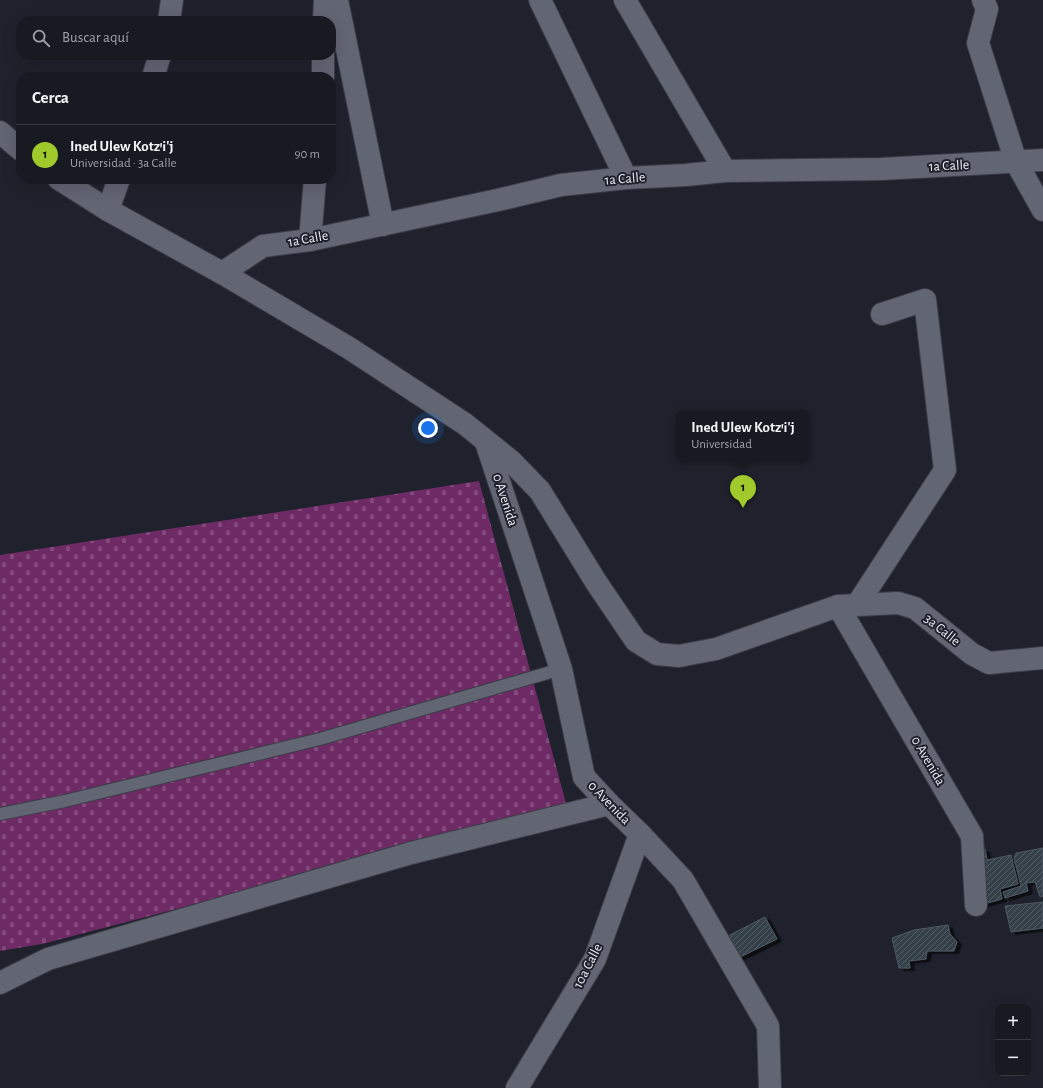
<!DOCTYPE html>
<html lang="es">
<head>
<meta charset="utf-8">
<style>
  body { margin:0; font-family:"Alegreya Sans",sans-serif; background:#24272e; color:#f1f3f6 }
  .controls { position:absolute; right:12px; bottom:12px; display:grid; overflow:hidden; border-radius:8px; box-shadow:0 4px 16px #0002 }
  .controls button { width:36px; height:36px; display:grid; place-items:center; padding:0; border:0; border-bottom:1px solid #36383f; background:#171a21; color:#f1f3f6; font:20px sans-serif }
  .you { position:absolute; left:428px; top:428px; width:14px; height:14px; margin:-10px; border:3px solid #fff; border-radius:50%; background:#1a73e8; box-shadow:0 0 0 6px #1a73e833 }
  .badge { display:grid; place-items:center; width:26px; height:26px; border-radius:50%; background:#a0ca2c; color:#111; font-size:13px; font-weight:700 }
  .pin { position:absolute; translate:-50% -33px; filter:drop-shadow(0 1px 2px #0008) }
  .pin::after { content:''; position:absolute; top:21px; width:14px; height:12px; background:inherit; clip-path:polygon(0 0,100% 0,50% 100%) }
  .popup { position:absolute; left:676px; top:410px; width:134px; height:52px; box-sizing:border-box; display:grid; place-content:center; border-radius:8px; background:#171a21; filter:drop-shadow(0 1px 3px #0005); font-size:13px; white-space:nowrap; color:#9ea1a5 }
  .popup b { font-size:15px; color:#f1f3f6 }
  .popup::after { content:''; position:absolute; left:50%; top:100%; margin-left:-8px; border:8px solid transparent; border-top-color:#171a21 }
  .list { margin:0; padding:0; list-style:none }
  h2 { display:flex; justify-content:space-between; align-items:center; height:52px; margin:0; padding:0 16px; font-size:17px }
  h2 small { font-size:13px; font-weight:400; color:#9ea1a5 }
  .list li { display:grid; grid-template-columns:26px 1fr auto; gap:12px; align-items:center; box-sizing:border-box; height:60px; padding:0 16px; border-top:1px solid #36383f }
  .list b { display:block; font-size:15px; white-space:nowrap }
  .list p { margin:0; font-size:13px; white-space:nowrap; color:#9ea1a5 }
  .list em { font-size:13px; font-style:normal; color:#9ea1a5 }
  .icon { flex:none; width:22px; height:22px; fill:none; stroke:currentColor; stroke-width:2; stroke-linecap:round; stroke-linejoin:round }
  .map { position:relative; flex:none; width:1043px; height:1088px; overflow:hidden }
  .search { position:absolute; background:#171a21; box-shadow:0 4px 16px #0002; left:16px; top:16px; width:320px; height:44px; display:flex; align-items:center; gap:10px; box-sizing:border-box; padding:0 14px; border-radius:16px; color:#9ea1a5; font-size:15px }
  .panel { position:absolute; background:#171a21; box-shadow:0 4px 16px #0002; left:16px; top:72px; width:320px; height:112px; border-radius:16px }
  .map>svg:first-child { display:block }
  .cemetery { fill:url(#cemetery-stones) }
  .building { fill:url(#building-hatch); stroke:#4d5861; filter:url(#shadow) }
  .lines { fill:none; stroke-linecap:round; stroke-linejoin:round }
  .lane-casing { stroke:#3b3d46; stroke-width:14 }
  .street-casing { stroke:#3b3d46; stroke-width:24 }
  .secondary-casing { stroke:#3b3d46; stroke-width:24 }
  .lane { stroke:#626572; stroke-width:12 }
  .street { stroke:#626572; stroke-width:22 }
  .secondary { stroke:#626572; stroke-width:22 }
  .labels { text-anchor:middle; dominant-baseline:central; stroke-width:4; stroke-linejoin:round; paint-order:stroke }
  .street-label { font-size:14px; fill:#ebedf5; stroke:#1f222c }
</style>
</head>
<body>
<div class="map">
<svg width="1043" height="1088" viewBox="0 0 1043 1088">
  <defs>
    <pattern id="cemetery-stones" width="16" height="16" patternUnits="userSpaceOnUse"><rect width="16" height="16" fill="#6e2a65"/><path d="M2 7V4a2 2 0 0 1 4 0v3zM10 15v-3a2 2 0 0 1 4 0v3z" fill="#83497c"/></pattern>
    <pattern id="building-hatch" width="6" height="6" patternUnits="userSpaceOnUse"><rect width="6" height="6" fill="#36414a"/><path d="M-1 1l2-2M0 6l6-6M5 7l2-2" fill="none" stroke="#535d65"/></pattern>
    <filter id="shadow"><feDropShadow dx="4.5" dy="2.5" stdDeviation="0" flood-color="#0009"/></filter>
  </defs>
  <rect width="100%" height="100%" fill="#1f222c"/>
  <path class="cemetery" d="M479,481L567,807L42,944L0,951V555Z"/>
  <g class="building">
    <path d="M1043,848V896L1040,897L1035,882L1026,883L1028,891L1005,898L1003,892L1021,886L1014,858L1016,853Z"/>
    <path d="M985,849L987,860L1011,855L1018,884L1000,889L1002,899L980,905L977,851Z"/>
    <path d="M1043,902V928L1011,932L1005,906Z"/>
    <path d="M765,917L777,939L738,958L726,937Z"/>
    <path d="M948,925L950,934L957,942L954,951H927L926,959L909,961L910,968H899L892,938L914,930Z"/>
  </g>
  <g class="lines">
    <defs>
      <path id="lane" d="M0,814L65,801L320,739L561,669"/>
      <g id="street">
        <path d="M337,0L383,225"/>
        <path d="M540,0L626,178"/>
        <path d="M625,0L725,171"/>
        <path d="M983,0L987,9L978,43L1016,162L1043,210"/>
        <path d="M169,21L172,0"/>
        <path d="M324,21L325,0"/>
        <path d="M153,77L160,55"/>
        <path d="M323,77V55"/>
        <path d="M108,210L119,179"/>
        <path d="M310,240L315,179"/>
        <path d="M222,273L349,348L465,424L511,461L540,491L596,582L636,641L657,654L679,656L716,649L838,606L898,603L915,608L972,654L989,663L1043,658"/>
        <path d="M486,442L561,669L584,777L609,804L640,834L683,880L768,1026L770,1088"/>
        <path d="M857,605L945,470L925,300L882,314"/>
        <path d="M838,606L972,836L976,905"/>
        <path d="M0,983L48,959L411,853L609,804"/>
        <path d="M517,1088L595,959L640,834"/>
      </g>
      <g id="secondary">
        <path d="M0,132L21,150"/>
        <path d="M59,179L108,210L222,273L263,246L310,240L498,200L561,185L626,178L686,175L725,171L881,169L1043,160"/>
      </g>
    </defs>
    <use href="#lane" class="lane-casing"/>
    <use href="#street" class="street-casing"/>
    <use href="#secondary" class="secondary-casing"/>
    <use href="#lane" class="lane"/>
    <use href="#street" class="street"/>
    <use href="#secondary" class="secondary"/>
  </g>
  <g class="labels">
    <g class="street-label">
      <text transform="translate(949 166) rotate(-3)">1a Calle</text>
      <text transform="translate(625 179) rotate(-5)">1a Calle</text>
      <text transform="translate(308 239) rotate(-10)">1a Calle</text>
      <text transform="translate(505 500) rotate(72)">0 Avenida</text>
      <text transform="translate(942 630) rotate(39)">3a Calle</text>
      <text transform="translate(928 761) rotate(60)">0 Avenida</text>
      <text transform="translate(609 803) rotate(46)">0 Avenida</text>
      <text transform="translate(588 966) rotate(-63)">10a Calle</text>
    </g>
  </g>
</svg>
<div class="controls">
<button>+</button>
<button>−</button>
</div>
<div class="you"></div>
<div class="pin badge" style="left:743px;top:508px">1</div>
<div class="popup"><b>Ined Ulew Kotz'i'j</b>Universidad</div>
<div class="search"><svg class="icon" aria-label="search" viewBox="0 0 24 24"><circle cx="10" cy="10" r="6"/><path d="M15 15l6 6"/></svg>Buscar aquí</div>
<section class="panel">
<h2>Cerca<small></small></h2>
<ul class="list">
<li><span class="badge">1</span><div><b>Ined Ulew Kotz'i'j</b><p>Universidad · 3a Calle</p></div><em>90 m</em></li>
</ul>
</section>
</div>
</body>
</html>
